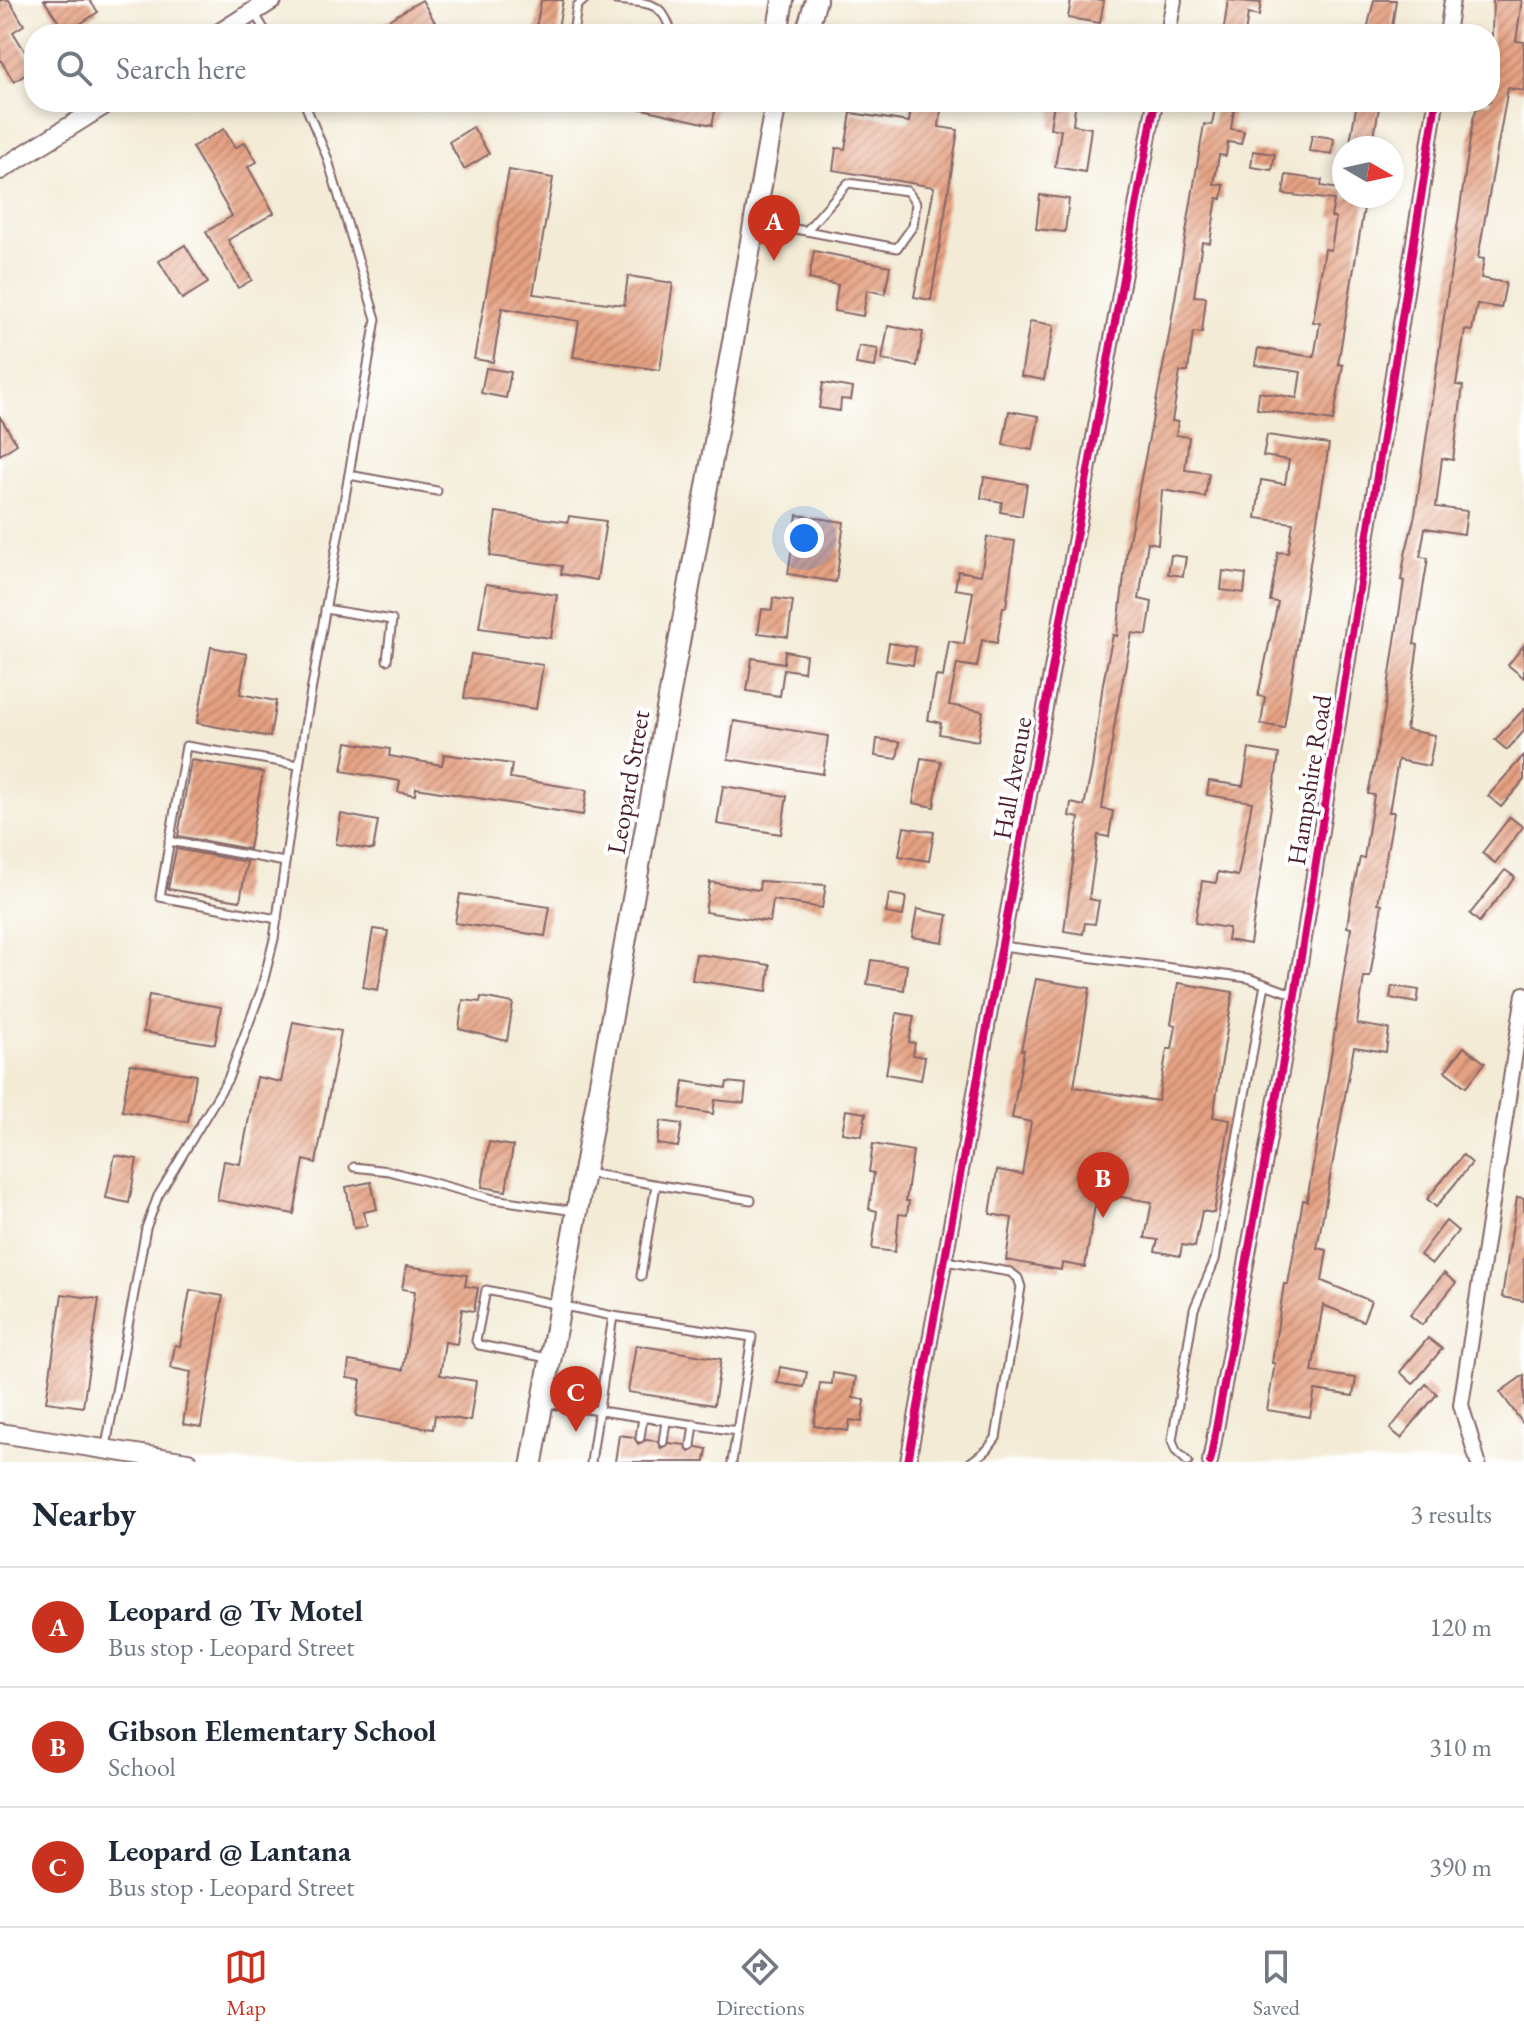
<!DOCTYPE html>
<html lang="en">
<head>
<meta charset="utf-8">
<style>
  body { margin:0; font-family:"EB Garamond",serif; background:#f2f2f3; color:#1f2937 }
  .compass { position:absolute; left:1332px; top:136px; width:72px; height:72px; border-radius:50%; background:#fff; box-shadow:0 4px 12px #0003; rotate:99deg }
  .you { position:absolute; left:804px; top:538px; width:28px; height:28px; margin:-20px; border:6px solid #fff; border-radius:50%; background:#1a73e8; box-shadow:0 0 0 12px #1a73e833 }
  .badge { display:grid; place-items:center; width:52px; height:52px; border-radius:50%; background:#c8321e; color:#fff; font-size:26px; font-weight:700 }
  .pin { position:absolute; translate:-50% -66px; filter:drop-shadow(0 2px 4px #0008) }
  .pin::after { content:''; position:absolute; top:42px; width:28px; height:24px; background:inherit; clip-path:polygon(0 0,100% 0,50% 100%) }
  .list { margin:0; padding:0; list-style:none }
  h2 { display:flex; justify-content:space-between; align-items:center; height:104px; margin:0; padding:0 32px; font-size:34px }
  h2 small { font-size:26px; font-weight:400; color:#747a83 }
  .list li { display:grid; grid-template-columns:52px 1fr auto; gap:24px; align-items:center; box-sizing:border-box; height:120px; padding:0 32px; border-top:2px solid #e0e1e3 }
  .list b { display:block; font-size:30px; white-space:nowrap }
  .list p { margin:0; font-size:26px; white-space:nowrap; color:#747a83 }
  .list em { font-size:26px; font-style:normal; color:#747a83 }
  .icon { flex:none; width:44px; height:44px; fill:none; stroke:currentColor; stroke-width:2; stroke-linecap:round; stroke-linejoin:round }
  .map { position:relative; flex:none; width:1524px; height:1462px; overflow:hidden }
  .search { position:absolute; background:#fff; box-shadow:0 4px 12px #0003; left:24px; right:24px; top:24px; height:88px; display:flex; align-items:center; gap:20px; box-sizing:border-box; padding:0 28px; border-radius:32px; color:#747a83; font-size:30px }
  .sheet { height:464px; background:#fff }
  nav { display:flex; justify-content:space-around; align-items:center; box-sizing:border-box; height:112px; border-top:2px solid #e0e1e3; background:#fff; font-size:22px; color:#747a83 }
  nav a { display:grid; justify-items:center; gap:4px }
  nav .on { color:#c8321e }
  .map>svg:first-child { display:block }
  .building { fill:url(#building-hatch) }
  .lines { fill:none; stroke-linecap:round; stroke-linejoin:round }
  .service-casing { stroke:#856667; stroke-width:11 }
  .minor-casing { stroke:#856667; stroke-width:18 }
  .tertiary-casing { stroke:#856667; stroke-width:22 }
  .secondary-casing { stroke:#856667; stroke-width:24 }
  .service { stroke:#fff; stroke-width:7 }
  .minor { stroke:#fff; stroke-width:14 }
  .tertiary { stroke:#fff; stroke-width:18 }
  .secondary { stroke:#fff; stroke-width:20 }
  .cycleway-casing { stroke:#fff; stroke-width:13 }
  .cycleway { stroke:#d6006c; stroke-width:8 }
  .labels { text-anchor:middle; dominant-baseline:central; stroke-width:8; stroke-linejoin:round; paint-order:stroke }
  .street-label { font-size:26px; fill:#4a1f2b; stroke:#fff }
</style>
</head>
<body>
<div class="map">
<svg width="1524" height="1462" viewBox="0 0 1524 1462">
  <defs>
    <pattern id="building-hatch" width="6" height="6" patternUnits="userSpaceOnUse" patternTransform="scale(2)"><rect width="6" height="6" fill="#e5a182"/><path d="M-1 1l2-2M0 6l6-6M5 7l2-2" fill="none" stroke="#bc836b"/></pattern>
  </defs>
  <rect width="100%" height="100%" fill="#fff"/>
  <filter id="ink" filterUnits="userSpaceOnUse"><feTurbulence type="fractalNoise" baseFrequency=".0125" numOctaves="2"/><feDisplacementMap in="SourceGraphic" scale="16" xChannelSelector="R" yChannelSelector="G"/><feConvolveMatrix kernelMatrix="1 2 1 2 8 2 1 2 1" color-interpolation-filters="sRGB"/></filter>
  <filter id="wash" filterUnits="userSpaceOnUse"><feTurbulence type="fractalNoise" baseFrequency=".006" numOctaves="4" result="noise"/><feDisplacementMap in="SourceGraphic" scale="32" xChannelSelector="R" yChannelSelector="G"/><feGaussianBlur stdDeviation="1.8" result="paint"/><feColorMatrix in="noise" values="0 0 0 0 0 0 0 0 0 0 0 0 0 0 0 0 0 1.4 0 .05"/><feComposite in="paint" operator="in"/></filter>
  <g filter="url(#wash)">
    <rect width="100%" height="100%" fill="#f3ebd6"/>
    <g id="blocks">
      <g class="building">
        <path d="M0,0H9L24,25L13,32L34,66V69L14,82L0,59Z"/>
        <path d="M44,0H89L98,12L66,33Z"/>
        <path d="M422,0L442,34H365Z"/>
        <path d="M541,0H563L557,34H535Z"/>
        <path d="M1071,0H1104L1100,23L1068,18Z"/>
        <path d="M1228,0L1261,3L1259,16L1248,14L1245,34H1223Z"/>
        <path d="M1374,0H1396L1391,34H1366Z"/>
        <path d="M1493,0H1522L1516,41L1524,42V91L1508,88L1478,258L1484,259L1481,278L1506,283L1501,308L1477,304L1472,331L1465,330L1456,385L1463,386L1453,460L1442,458L1436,507L1467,511L1464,534L1425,528L1420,557L1428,558L1414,644L1418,645L1406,730L1435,735L1429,766L1398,760L1389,812H1394L1378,903L1382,904L1370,977H1364L1357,1024L1389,1029L1386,1052L1354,1047L1317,1248L1327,1250L1322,1281L1371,1301L1363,1321L1323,1305L1312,1372L1356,1378L1353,1396L1315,1390L1310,1417L1267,1410L1275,1363H1272L1284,1284H1288L1303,1200L1307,1201L1328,1074L1351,928L1347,927L1351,899L1360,858H1364L1374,795L1368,794L1384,714L1404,581L1401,580L1405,555L1415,515L1473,119L1479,102H1490Z"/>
        <path d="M635,102H717L712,125L634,107Z"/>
        <path d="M912,102H942L939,127L958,130L931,300L914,297L934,187L833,170L836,148L845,149L851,113L909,122Z"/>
        <path d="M1216,102H1235L1231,129L1244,131L1241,144L1228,142L1226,156L1219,155L1214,184L1224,185L1222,199L1217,198L1210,243L1202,242L1194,296L1206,297L1202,333L1193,332L1188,372H1180L1172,421L1178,422L1176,435L1189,437L1185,470L1209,473L1205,497L1162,490L1158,544L1148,542L1139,599L1152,602L1147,635L1132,633L1116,715L1102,809L1113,811L1109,837L1098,835L1089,899L1099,901L1095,924L1085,923L1083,934L1064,931L1079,818L1069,816L1071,803L1084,806L1092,768L1103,683L1113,635L1117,636L1127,550L1168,341L1204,124L1212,125Z"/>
        <path d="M1357,102H1380L1372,148H1349Z"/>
        <path d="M1054,103L1075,107L1073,125L1091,128L1085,172L1055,167L1061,130L1050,128Z"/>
        <path d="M473,127L489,154L464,169L449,142Z"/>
        <path d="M224,129L235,148L245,142L257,162L248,167L274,213L228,240L252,280L238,288L206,232L232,216L192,147Z"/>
        <path d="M1312,135L1334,138L1332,154L1309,151Z"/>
        <path d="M1253,151L1275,154L1272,170L1251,167Z"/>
        <path d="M509,170L553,178L533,294L624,305L628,276L673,283L660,370L573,357L579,321L502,308L493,362L474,359Z"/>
        <path d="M1286,175L1322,180L1321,186L1344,190V196H1366L1338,364L1343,365L1333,421L1257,409L1259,392L1297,398L1301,372L1255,365L1258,348L1314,357L1320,323L1313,322L1325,249L1331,250L1336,218L1331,217L1334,200L1283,194Z"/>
        <path d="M1040,195L1069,199L1065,232L1036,229Z"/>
        <path d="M185,245L208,283L182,299L159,261Z"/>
        <path d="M814,251L890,266L885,294L867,290L863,316L834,311L838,285L809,279Z"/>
        <path d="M1030,321L1054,325L1044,380L1021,376Z"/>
        <path d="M888,326L923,332L917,366L882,360Z"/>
        <path d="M859,346L878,349L875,367L856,364Z"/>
        <path d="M486,368L511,372L506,398L481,393Z"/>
        <path d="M823,383L853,388L851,400L841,399L840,411L819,408Z"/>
        <path d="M1009,411L1039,416L1033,450L1003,445Z"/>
        <path d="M0,417L17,444L0,455Z"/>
        <path d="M1267,435L1329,444L1284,728L1261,724L1265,697L1258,696L1278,602L1270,601L1278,552L1288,553L1293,523L1256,518L1261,480L1285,484L1289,460L1263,456Z"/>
        <path d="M984,477L1027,484L1022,516L1000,512L1002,502L981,498Z"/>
        <path d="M496,512L568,522L569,516L606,521L597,580L561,574L562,566L490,556Z"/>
        <path d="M797,515L844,522L836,582L788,574Z"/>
        <path d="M987,537L1015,541L1006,607H1003L997,643L982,640L977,667L957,664L949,705L983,711L978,741L939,734L941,723L928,720L936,676L943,677L949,641L964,644L973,592L955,589L958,571L981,575Z"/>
        <path d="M1171,555L1186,557L1183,576L1168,574Z"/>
        <path d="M1223,571L1246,574L1244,593L1221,590Z"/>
        <path d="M486,584L557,595L551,638L479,628Z"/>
        <path d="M773,598L793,601L788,637L758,633L762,609L772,610Z"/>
        <path d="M889,643L916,647L913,665L886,661Z"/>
        <path d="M1524,645V678L1508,665Z"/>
        <path d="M211,647L247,654L240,694L276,701L270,737L197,723Z"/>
        <path d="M785,651L806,655L804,672L784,669L780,696L747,691L752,658L784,663Z"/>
        <path d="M471,654L543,665L536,709L464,698Z"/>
        <path d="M1524,709V731L1507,750L1495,740Z"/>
        <path d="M734,721L828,736L823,774L728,759Z"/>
        <path d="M877,739L900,742L897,759L875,756Z"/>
        <path d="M347,742L390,749L389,756L442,765L444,754L512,764L510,778L587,790L583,815L416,788L415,795L398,792L400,781L342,771Z"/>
        <path d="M1249,749L1279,754L1250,944L1227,940L1229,928L1195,923L1202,881L1216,883L1218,872L1238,876L1252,802L1207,795L1209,781L1243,786Z"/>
        <path d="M1524,755V780L1501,807L1488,796Z"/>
        <path d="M921,758L941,761L934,807L913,803Z"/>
        <path d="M191,760L263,772L249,849L178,836Z"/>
        <path d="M723,786L787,796L781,834L717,824Z"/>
        <path d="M341,814L378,821L373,850L336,844Z"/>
        <path d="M1510,817L1523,827L1495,863L1482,853Z"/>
        <path d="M904,827L934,832L929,861L899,856Z"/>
        <path d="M176,849L247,862L240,901L168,889Z"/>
        <path d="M1505,870L1515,877L1479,922L1470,914Z"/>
        <path d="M760,881L826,885L822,908L773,900L770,922L705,912L710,882L759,890Z"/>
        <path d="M460,894L550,907L545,936L455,923Z"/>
        <path d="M889,894L906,897L903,916L886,913Z"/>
        <path d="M917,909L948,915L943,942L912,937Z"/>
        <path d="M373,929L388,931L378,990L363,987Z"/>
        <path d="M696,954L770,965L767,991L692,980Z"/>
        <path d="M871,960L907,965L904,990L867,984Z"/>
        <path d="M1036,979L1090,988L1074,1087L1158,1101L1167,1049H1172L1176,1025L1171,1024L1178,983L1233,992L1213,1117L1230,1120L1214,1213L1202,1211L1195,1247L1182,1245L1180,1256L1155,1251L1158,1240L1145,1238L1152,1202L1097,1193L1085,1267L1062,1263L1061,1270L1006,1260L1012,1218L990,1214L997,1170L1022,1174L1031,1122L1012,1118L1024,1050H1021Z"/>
        <path d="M1392,986L1419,990L1417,1003L1390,998Z"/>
        <path d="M149,995L221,1007L215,1044L143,1032Z"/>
        <path d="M481,997L513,1003L507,1041L459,1029L463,1000L480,1002Z"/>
        <path d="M897,1013L914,1016L909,1042L915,1043L913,1055L925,1057L921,1080L886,1074Z"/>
        <path d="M293,1022L341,1031L316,1163L304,1160L294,1214L217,1200L224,1161L240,1164L257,1077L281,1082Z"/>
        <path d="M1464,1047L1485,1063L1466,1087L1445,1071Z"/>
        <path d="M130,1064L196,1075L188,1122L122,1111Z"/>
        <path d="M684,1081L726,1088L727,1082L746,1084L744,1103L715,1100L713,1114L680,1108Z"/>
        <path d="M846,1110L866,1113L862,1136L842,1133Z"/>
        <path d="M661,1121L682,1124L678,1147L657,1144Z"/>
        <path d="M489,1142L513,1146L506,1191L482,1187Z"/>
        <path d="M873,1144L913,1151L906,1201H909L907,1215L899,1214L895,1252L872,1249L877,1211L869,1209L874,1173L869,1172Z"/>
        <path d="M115,1155L137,1159L129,1203L106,1198Z"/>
        <path d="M1463,1155L1472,1163L1436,1207L1427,1199Z"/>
        <path d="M371,1182L377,1209L364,1212L367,1226L354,1228L346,1187Z"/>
        <path d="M1517,1197L1524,1198V1301L1502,1297Z"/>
        <path d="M1446,1221L1458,1231L1432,1264L1420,1255Z"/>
        <path d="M406,1266L467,1275L465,1286L478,1288L474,1311L462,1309L457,1344L445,1342L440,1375L476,1381L470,1421L435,1415L433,1429L356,1416L361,1380L347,1378L349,1361L403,1370L415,1291L402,1289Z"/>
        <path d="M1444,1273L1456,1283L1422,1325L1410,1315Z"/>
        <path d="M190,1290L223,1296L201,1427L183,1424L191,1372L171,1368L175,1345L180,1346Z"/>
        <path d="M62,1294L99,1299L83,1407L46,1402Z"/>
        <path d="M1428,1338L1442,1349L1413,1384L1400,1372Z"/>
        <path d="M636,1345L721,1359L714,1405L628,1392Z"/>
        <path d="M780,1367L807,1372L804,1387L777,1383Z"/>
        <path d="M833,1373L856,1377L853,1398L865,1400L862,1422L850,1420L848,1431L814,1426L820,1383L832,1384Z"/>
        <path d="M1524,1375V1425L1500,1392Z"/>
        <path d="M1426,1384L1437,1394L1401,1438L1390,1429Z"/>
        <path d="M619,1435L634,1437L638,1444L646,1440L657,1441L661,1448L669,1443L685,1445L689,1452L697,1447L707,1449L705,1462H615Z"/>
      </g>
    </g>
  </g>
  <g filter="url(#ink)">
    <use href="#blocks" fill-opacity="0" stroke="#856667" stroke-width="2"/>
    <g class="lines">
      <defs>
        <g id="service">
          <path d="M616,0C650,4 662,0 672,34"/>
          <path d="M255,14L267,34"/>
          <path d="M573,34L577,6L584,0"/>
          <path d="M744,102L774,110"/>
          <path d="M758,222L897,248L913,226L916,203L907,191L848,183L806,231"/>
          <path d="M349,475L437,491"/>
          <path d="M325,609L392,620L387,660"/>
          <path d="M169,841L285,862"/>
          <path d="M277,919L160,897L186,746L299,765"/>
          <path d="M1002,946L1248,978L1295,995"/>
          <path d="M354,1167L389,1171L493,1199L575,1211"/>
          <path d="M586,1173L751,1200"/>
          <path d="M945,1261L1010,1272L1018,1278L1021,1287L996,1438L987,1450L971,1462"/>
          <path d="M641,1276L656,1185"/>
          <path d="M548,1358L479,1345L476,1341L486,1290L613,1316L752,1337L732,1462"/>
          <path d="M545,1403L737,1431"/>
          <path d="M640,1438L643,1417"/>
          <path d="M663,1442L666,1421"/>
          <path d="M106,1446L146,1228L158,1196L228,1079L261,991L274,939L304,732L376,319L327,157L304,102"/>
          <path d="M691,1446L694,1424"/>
          <path d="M591,1462L613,1316"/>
          <path d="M1188,1462L1176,1451L1172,1440L1194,1309L1215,1260L1265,984"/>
        </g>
        <g id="minor">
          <path d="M1168,34L1174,0"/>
          <path d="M1447,34L1452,0"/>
          <path d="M908,1462L1155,102"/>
          <path d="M1210,1462L1295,995L1436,102"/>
          <path d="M1478,1462L1461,1405L1524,994"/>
        </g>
        <g id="tertiary">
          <path d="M218,34L272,0"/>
          <path d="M0,170L109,102"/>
          <path d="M0,1433L188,1462"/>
        </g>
        <g id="secondary">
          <path d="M777,34L783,0"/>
          <path d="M806,34L816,0"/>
          <path d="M532,1462L776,102"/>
        </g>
      </defs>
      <use href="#service" class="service-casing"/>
      <use href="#minor" class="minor-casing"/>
      <use href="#tertiary" class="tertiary-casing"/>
      <use href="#secondary" class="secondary-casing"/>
      <use href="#service" class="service"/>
      <use href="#minor" class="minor"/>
      <use href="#tertiary" class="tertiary"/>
      <use href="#secondary" class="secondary"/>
      <defs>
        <g id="cycleway">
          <path d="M908,1462L1155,102"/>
          <path d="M1210,1462L1295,995L1436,102"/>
        </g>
      </defs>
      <use href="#cycleway" class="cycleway-casing"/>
      <use href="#cycleway" class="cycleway"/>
    </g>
  </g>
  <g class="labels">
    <g class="street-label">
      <text transform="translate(1012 778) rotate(-80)">Hall Avenue</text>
      <text transform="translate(1309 780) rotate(-81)">Hampshire Road</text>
      <text transform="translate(628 782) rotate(-80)">Leopard Street</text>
    </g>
  </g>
</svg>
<svg class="compass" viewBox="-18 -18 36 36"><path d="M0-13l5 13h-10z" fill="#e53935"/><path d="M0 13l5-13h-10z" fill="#747a83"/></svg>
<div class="you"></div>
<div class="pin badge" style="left:774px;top:261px">A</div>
<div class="pin badge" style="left:1103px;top:1218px">B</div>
<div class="pin badge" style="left:576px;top:1432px">C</div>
<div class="search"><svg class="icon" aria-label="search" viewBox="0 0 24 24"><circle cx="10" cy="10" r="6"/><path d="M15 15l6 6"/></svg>Search here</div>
</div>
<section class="sheet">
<h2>Nearby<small>3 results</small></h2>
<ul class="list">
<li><span class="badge">A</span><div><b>Leopard @ Tv Motel</b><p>Bus stop · Leopard Street</p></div><em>120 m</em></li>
<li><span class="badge">B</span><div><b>Gibson Elementary School</b><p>School</p></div><em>310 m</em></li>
<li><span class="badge">C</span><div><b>Leopard @ Lantana</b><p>Bus stop · Leopard Street</p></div><em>390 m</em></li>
</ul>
</section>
<nav>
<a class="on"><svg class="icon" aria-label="map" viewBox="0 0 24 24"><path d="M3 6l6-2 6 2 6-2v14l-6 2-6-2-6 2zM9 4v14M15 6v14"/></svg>Map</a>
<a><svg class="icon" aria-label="directions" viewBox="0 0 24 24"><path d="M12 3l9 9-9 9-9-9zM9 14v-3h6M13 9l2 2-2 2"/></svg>Directions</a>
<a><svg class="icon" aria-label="saved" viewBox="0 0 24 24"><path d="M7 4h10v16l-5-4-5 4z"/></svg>Saved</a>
</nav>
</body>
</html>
